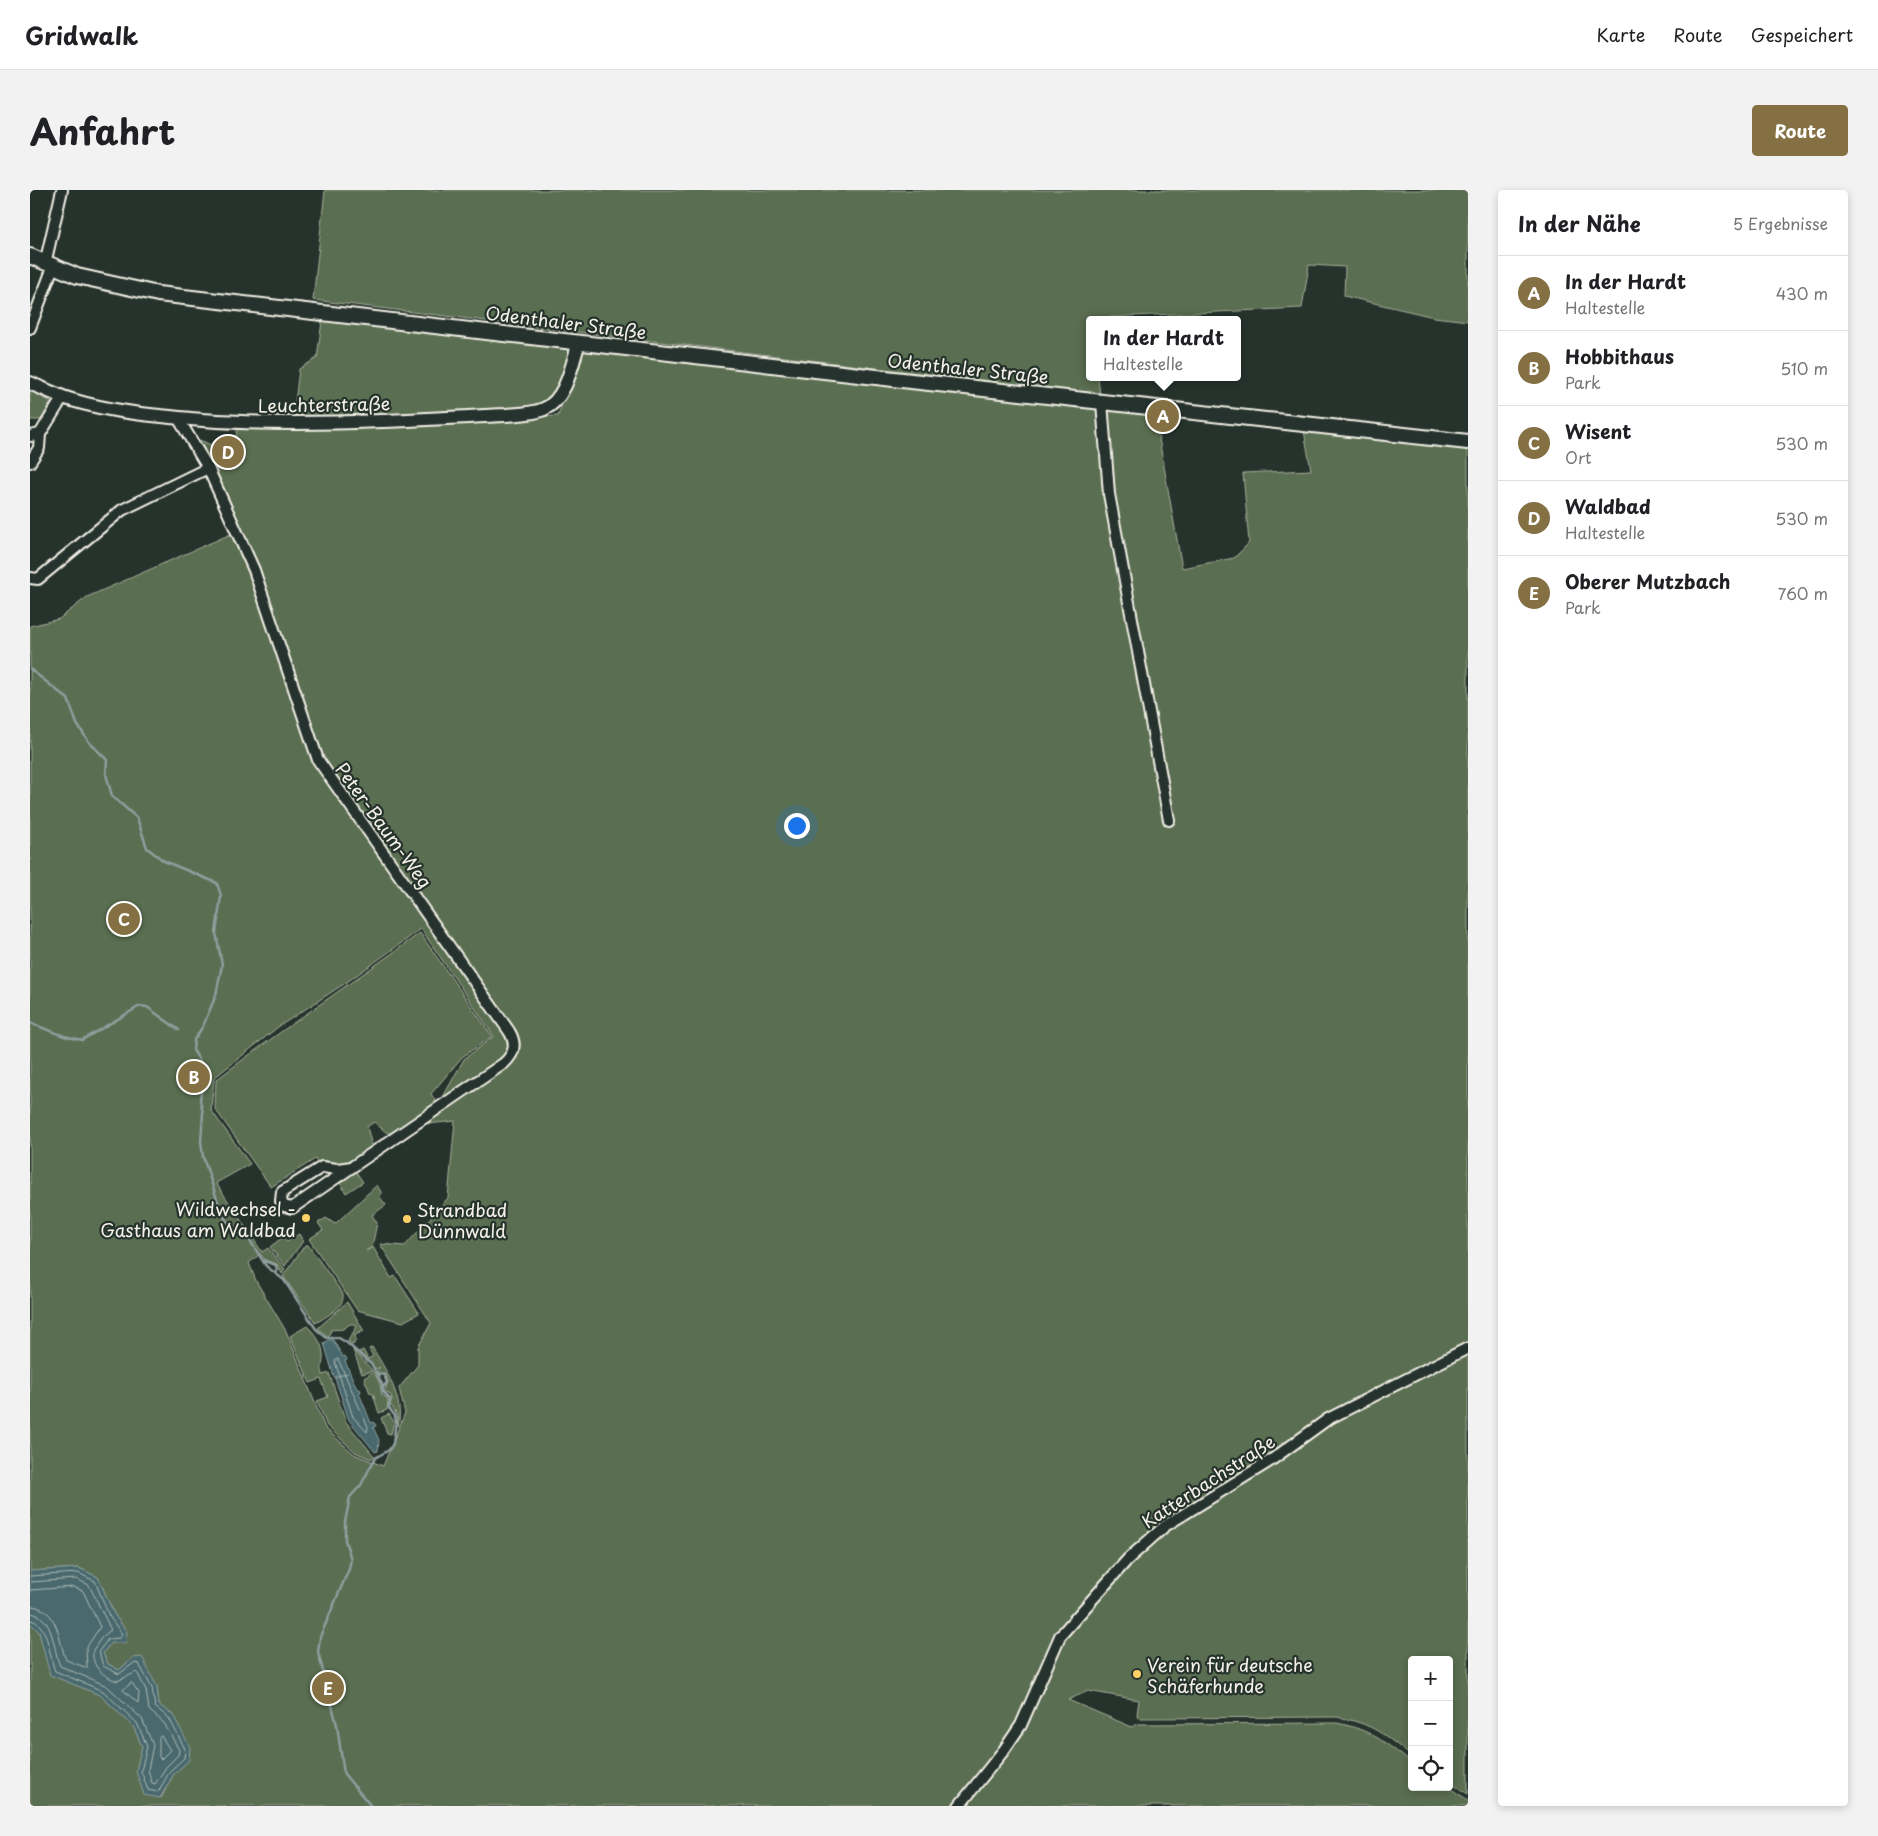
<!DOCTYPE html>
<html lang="de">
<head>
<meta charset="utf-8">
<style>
  body { margin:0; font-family:"Playpen Sans",sans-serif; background:#f2f2f2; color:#202124 }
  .controls { position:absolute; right:15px; bottom:15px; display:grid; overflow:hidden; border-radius:5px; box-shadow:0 2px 8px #0003 }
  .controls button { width:45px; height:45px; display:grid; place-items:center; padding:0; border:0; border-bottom:1px solid #e0e0e0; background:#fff; color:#202124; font:25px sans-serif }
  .you { position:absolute; left:766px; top:635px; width:18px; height:18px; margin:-12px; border:4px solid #fff; border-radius:50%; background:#1a73e8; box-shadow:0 0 0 8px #1a73e833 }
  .badge { display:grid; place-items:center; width:32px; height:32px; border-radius:50%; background:#847042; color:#fff; font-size:16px; font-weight:700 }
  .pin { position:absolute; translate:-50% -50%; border:2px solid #fff; box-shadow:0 1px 5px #0006 }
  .popup { position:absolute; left:1056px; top:126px; width:155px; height:65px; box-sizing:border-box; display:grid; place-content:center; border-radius:5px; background:#fff; filter:drop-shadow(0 1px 4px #0005); font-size:16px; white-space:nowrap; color:#757577 }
  .popup b { font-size:19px; color:#202124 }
  .popup::after { content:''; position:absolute; left:50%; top:100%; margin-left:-10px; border:10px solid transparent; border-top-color:#fff }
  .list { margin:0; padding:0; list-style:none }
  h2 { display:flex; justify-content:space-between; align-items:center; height:65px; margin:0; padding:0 20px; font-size:21px }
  h2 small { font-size:16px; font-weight:400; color:#757577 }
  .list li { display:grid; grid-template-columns:32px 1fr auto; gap:15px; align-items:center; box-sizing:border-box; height:75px; padding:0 20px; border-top:1px solid #e0e0e0 }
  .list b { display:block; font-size:19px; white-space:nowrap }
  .list p { margin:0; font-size:16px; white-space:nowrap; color:#757577 }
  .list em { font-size:16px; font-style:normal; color:#757577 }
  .icon { flex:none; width:28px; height:28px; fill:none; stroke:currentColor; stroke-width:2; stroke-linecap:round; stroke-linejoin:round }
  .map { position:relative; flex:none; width:1438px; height:1616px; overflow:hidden; border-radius:5px }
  header { display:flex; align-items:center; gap:30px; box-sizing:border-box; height:70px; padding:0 25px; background:#fff; border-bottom:1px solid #e0e0e0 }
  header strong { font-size:24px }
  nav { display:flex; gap:28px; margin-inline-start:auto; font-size:18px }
  .intro { display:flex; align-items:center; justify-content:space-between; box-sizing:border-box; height:120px; padding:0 30px }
  h1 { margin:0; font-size:35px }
  .button { padding:12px 22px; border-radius:5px; background:#847042; color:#fff; font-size:18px; font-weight:700 }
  main { display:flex; gap:30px; padding:0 30px }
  aside { flex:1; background:#fff; border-radius:5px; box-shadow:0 2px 8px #0003 }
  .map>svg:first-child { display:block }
  .green { fill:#5a6e51; stroke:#a7b09c; fill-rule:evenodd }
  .water { fill:#48696e; stroke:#8d9f9f }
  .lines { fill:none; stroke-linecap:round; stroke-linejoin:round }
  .shore { stroke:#afbbb7; stroke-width:1 }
  .stream { stroke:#8d9f9f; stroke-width:2.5 }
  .minor-casing { stroke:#f4f1e8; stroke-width:14 }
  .tertiary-casing { stroke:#f4f1e8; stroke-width:16 }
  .secondary-casing { stroke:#f4f1e8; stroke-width:18 }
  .minor { stroke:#26332d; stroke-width:10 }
  .tertiary { stroke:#26332d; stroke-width:12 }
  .secondary { stroke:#26332d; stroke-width:14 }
  .poi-dot { fill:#ffd166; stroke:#26332d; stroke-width:2 }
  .labels { text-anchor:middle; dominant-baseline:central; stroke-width:4.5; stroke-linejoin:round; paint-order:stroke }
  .street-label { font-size:18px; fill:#f4f1e8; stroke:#26332d }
  .poi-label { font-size:18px; fill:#f4f1e8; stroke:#26332d; text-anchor:start }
</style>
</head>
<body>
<header>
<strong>Gridwalk</strong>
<nav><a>Karte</a><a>Route</a><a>Gespeichert</a></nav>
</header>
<div class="intro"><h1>Anfahrt</h1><a class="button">Route</a></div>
<main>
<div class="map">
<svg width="1438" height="1616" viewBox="0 0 1438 1616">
  <rect width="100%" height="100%" fill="#26332d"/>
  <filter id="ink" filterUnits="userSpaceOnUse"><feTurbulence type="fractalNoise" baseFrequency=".02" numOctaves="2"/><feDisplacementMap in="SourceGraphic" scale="10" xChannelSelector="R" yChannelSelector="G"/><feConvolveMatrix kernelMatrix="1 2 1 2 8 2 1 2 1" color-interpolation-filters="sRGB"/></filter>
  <g filter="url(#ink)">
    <g class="green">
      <path d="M295,0H1438V131L1404,127L1314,106L1315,77L1279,75L1272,118L1059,128V187H1068L1070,205L283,110Z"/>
      <path d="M292,131L542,158L527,201L507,217L454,222L263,230L269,179L287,168Z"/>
      <path d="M551,159L1125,226L1152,378L1204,368L1219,353L1213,283L1281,280L1274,241L1438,259V1604L1419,1592V1470H1382V1567C1354,1544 1343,1534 1307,1527L1110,1528L1107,1525L1109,1510L1058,1501L1038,1510L1102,1537L1108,1534L1307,1533C1342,1540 1354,1552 1382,1573V1597H1418L1438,1610V1616H0V1433L9,1442L21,1485L70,1505L103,1536L112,1556L106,1581L131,1608L144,1584L159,1570L143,1525L129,1515L127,1497L103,1468L89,1480L78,1474L73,1463L81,1453L97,1442L84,1424L68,1387L49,1378L0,1381V436L29,429L57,407L210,340L170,250L201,264L208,237L262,238L528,226ZM391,739L464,846L434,869L398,934L425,931L418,1008L375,1056L350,1054L401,1133L388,1157V1175L369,1198L375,1223L353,1276L324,1264L295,1238L256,1141L226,1091L219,1073L230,1064L235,1070L247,1074L252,1084L255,1079L238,1058L232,1062L186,993L220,974L181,920L184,888L248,837L317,792Z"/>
      <path d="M0,201L21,212L11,230H0Z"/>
      <path d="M390,743L462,846L432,867L401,904L407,913L362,943H357L344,932L337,937L342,956C325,973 310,974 288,974L285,969L241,997L185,919L186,890C252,839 322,793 390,743Z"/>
      <path d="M326,982L333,992L316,1003L310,993Z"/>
      <path d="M347,995L352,1004L349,1006L356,1015L342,1025L347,1033L342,1057L336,1061L343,1057L361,1088L365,1086L389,1123L373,1132L327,1120L279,1049L293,1040L288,1033L296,1028L305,1034Z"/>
      <path d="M269,1044L273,1051L255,1076L240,1057L253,1047L257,1052Z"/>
      <path d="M275,1055H278L313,1104C315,1118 296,1126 286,1133L253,1086Z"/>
      <path d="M317,1112L334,1141L325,1145L326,1150L323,1155L318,1151L327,1136C319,1131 319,1136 313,1139C310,1140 305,1139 301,1140L298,1147L288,1138Z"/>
      <path d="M277,1136C285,1144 292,1152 293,1164C294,1173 290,1175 293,1185L299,1183L316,1232L344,1266L341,1269L325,1262L297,1236L287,1211L298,1207L291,1189L280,1193L260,1146Z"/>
      <path d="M342,1157C355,1178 375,1210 368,1236L367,1225L360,1214L362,1210L361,1205L354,1202L358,1192L355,1183H348L347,1181L350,1177L346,1179L329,1162L333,1160L338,1169L343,1166L339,1159Z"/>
      <path d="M323,1160L343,1181L332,1184Z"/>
      <path d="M344,1182L350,1194L352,1205L358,1209L357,1220L349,1223L343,1204L340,1203L334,1188Z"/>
      <path d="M359,1224L364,1232L361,1244L357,1243L351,1228Z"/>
    </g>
    <g class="water">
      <path d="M299,1150H303L313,1167L315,1166L317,1170L315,1171L327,1199H330L331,1202L329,1203L341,1233L344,1232L346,1236L343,1237L349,1250L348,1261L345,1262L319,1230L305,1188L318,1183L304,1187L294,1153Z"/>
      <path d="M49,1378L68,1387L84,1424L97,1442L96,1453H81L73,1463L78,1474L89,1480L103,1468L112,1467L127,1497L129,1515L143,1525L160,1557L159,1570L144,1584L130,1608L114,1605L106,1581L112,1556L103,1536L70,1505L20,1485L9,1442L0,1433V1381Z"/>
    </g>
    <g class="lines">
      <g class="shore">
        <path d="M308,1169L338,1237L337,1242L323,1227L305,1172Z"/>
        <path d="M0,1386L48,1383L65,1391L79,1426L92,1444L90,1448L78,1449L69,1461L73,1476L89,1484L104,1473L109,1474L122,1498L125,1517L139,1528L155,1559L154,1568L140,1581L128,1602L118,1600L111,1581L117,1556L107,1533L73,1501L25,1481C19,1467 19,1432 0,1430"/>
        <path d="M0,1392L46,1389L59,1395L81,1440L72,1447L63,1460C61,1477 73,1486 87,1491L107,1482L116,1500L119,1520L134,1533L149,1560L148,1565L136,1577L125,1594L122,1593L118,1580L123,1555L112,1529L77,1496L30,1476C23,1459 24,1425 0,1423"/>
        <path d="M0,1400L44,1397L53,1401L70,1437L56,1458L57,1478L36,1470C28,1450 29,1417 0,1416"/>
        <path d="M102,1493L109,1503L108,1513L93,1500Z"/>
        <path d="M131,1546L140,1560L131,1569L129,1567V1548Z"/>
      </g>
      <g class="stream">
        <path d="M0,479L38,509L47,534L59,552L77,570L76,584L82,606L107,628L117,658L134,671L187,693L191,706L186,743L192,775L186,805L173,836L164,850L163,860L171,873L173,887L170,910L173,923L171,951L173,967L192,1024L198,1033L216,1044L236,1076L254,1090L286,1139L297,1148H309L317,1153L342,1175L352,1194L353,1202L360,1209L359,1218L365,1226L366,1232L363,1254L359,1260L345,1268L331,1295L320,1307L315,1332V1350L321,1369L319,1379L290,1447L288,1462L307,1535L314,1584L341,1616"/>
        <path d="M0,833L34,846L52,850L110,816L117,817L149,840"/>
        <path d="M234,1071L246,1075L247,1082"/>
        <path d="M348,1184L354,1185L357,1192L352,1199"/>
      </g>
      <defs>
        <g id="minor">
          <path d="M15,74L32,0"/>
          <path d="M0,138L23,77"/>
          <path d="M1072,212L1079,304L1139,630"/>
          <path d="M148,228L178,278L224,380L288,570L479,841C487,854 485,864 473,874L322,977"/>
          <path d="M0,246L10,244L33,207"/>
          <path d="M0,272L9,258L10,244"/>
          <path d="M0,388L8,389L92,320L178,278"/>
          <path d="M292,977L307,979L322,977L262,1018L254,1016L251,1011L252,1002Z"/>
          <path d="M929,1616L974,1560L991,1535L1030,1446L1098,1369L1135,1336L1240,1271L1298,1229L1438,1158"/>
        </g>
        <path id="tertiary" d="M0,193C14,199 28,206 42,210C84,223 130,226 173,230C274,237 375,230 476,225C488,224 503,224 514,219C537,209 542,173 549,152"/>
        <path id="secondary" d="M0,66L47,86L128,104L881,191L1438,252"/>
      </defs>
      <use href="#minor" class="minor-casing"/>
      <use href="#tertiary" class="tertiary-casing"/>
      <use href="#secondary" class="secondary-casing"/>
      <use href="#minor" class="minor"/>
      <use href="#tertiary" class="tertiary"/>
      <use href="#secondary" class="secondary"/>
    </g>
  </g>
  <g class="poi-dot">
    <circle cx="276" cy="1028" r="5"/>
    <circle cx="377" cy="1029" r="5"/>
    <circle cx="1107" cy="1484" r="5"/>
  </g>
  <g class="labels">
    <g class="street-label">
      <text transform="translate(536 132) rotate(7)">Odenthaler Straße</text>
      <text transform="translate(938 178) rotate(6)">Odenthaler Straße</text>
      <text transform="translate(294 214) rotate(-1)">Leuchterstraße</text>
      <text transform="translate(354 635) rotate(54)">Peter-Baum-Weg</text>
      <text transform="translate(1178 1291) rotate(-33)">Katterbachstraße</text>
    </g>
    <g class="poi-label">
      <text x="266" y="1018" text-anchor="end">Wildwechsel -<tspan x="266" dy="21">Gasthaus am Waldbad</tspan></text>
      <text x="387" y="1019">Strandbad<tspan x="387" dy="21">Dünnwald</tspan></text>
      <text x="1117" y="1474">Verein für deutsche<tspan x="1117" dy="21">Schäferhunde</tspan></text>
    </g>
  </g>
</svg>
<div class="controls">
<button>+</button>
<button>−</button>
<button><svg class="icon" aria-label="locate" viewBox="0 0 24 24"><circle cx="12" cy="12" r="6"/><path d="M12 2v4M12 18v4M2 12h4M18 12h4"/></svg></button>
</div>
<div class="you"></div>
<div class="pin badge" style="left:1133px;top:226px">A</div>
<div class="popup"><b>In der Hardt</b>Haltestelle</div>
<div class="pin badge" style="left:164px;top:887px">B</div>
<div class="pin badge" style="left:94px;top:729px">C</div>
<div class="pin badge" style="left:198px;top:262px">D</div>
<div class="pin badge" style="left:298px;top:1498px">E</div>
</div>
<aside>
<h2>In der Nähe<small>5 Ergebnisse</small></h2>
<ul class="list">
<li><span class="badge">A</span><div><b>In der Hardt</b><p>Haltestelle</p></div><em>430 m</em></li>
<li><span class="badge">B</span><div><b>Hobbithaus</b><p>Park</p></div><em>510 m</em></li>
<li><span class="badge">C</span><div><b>Wisent</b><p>Ort</p></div><em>530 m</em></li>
<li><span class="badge">D</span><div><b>Waldbad</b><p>Haltestelle</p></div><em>530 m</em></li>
<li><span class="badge">E</span><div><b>Oberer Mutzbach</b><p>Park</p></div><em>760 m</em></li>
</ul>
</aside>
</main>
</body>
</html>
